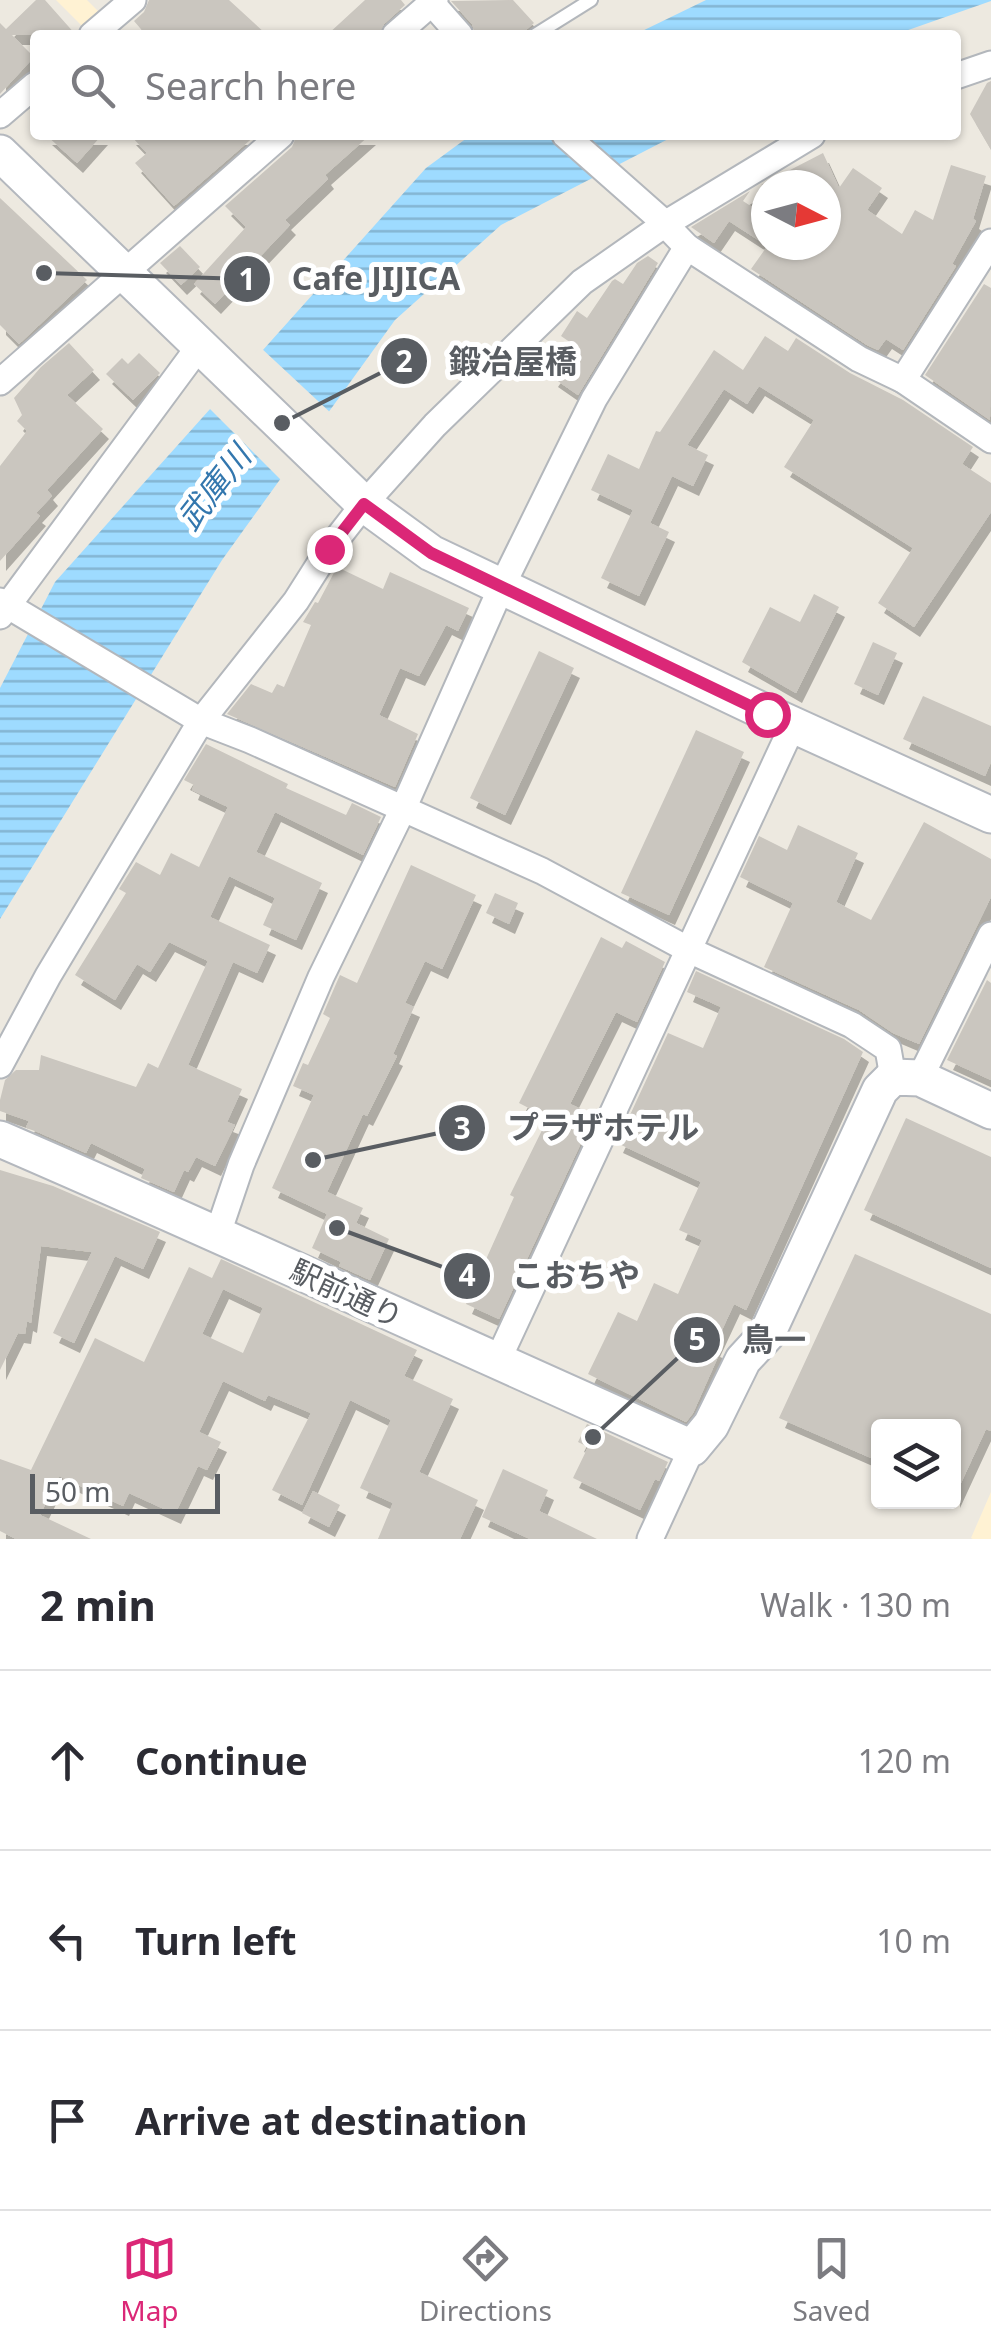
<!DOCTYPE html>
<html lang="en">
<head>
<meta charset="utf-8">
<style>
  body { margin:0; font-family:"Noto Sans","Noto Sans JP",sans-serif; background:#f7f7f7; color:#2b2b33 }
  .controls { position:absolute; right:30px; bottom:30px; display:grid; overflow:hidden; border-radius:10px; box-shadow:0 2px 8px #0004 }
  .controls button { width:90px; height:90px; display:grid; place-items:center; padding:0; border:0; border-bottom:2px solid #e1e1e2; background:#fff; color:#2b2b33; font:50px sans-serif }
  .compass { position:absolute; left:751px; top:170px; width:90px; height:90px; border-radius:50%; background:#fff; box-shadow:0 2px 8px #0004; rotate:96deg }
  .scale { position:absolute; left:30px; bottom:25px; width:190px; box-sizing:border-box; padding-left:10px; border:5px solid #595d62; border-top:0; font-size:28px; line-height:35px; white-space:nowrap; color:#595d62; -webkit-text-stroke:8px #fff; paint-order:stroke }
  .stop { position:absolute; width:30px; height:30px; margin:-22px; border:8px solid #db2777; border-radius:50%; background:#fff }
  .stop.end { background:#db2777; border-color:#fff; box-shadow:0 2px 10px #0008 }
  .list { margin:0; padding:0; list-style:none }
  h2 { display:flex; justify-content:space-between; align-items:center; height:130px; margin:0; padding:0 40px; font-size:42px }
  h2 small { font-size:32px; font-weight:400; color:#7c7c81 }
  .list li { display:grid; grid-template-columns:65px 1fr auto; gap:30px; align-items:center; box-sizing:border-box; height:180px; padding:0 40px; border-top:2px solid #e1e1e2 }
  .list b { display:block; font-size:38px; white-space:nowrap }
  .list em { font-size:32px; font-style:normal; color:#7c7c81 }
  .icon { flex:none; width:55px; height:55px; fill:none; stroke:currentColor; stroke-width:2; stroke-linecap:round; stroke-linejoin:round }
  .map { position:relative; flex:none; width:991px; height:1539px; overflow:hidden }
  .search { position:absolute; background:#fff; box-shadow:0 2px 8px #0004; left:30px; right:30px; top:30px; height:110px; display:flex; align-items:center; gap:25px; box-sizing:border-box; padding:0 35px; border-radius:10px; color:#7c7c81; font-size:38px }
  .sheet { height:670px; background:#fff }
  nav { display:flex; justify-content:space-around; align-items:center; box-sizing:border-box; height:140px; border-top:2px solid #e1e1e2; background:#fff; font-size:28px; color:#7c7c81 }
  nav a { display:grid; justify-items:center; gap:5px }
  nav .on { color:#db2777 }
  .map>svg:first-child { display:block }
  .commercial { fill:#fff2d3 }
  .water { fill:url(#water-rules) }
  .pier { fill:#ede9e0 }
  .building { fill:#cac6bf; fill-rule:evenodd; filter:url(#shadow) }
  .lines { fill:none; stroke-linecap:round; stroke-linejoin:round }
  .lane-casing { stroke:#b3b7bc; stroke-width:16 }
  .street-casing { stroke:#b3b7bc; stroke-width:29 }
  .secondary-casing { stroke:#b4b8be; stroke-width:39 }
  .lane { stroke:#fff; stroke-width:12 }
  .street { stroke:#fff; stroke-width:25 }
  .secondary { stroke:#fff; stroke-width:35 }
  .route { stroke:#db2777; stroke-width:12 }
  .labels { text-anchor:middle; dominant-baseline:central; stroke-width:10; stroke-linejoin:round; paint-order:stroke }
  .street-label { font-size:30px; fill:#595d62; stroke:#fff }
  .water-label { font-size:32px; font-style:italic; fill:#3377ae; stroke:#fff }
  .leader { fill:none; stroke:#595d62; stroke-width:4 }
  .callout-dot { fill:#595d62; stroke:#fff; stroke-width:4 }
  .mark-label { font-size:30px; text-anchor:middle; font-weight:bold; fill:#fff }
  .callout-label { font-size:32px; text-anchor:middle; font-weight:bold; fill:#595d62; stroke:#fff; stroke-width:10; stroke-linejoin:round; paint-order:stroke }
</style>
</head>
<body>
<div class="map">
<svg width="991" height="1539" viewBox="0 0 991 1539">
  <defs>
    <pattern id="water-rules" width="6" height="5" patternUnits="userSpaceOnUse" patternTransform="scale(2.5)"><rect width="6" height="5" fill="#9edbff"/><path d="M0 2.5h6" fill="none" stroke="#84b5d2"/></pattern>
    <filter id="shadow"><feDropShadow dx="6" dy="10" stdDeviation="0" flood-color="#0004"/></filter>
  </defs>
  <rect width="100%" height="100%" fill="#ede9e0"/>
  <g class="commercial">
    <path d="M56,0H87L100,13L84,28Z"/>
    <path d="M991,1492V1539H973L971,1538Z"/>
  </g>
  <g class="water">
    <path d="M706,0H991V1L894,35H634Z"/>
    <path d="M471,135H676L501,225L395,320L222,560L0,919V688L55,582L426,168Z"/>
  </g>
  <path class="pier" d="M260,347L333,415L284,483L207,406Z"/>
  <g class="building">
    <path d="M36,0H45L76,35H12L34,57L0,94V23L6,29Z"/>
    <path d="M149,0H229L267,35H146L134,21L144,12Z"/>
    <path d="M365,0H401L405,5L384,24L379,35H327Z"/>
    <path d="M513,0L534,23L520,35H476L472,24L451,1Z"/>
    <path d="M991,81V150L970,114L987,83Z"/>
    <path d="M46,135H102L77,163Z"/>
    <path d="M130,135H256L174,206L135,163L147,153Z"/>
    <path d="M297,135H370L325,175L328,179L285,220L290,225L215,304L194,284L246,227L225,206L292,147Z"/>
    <path d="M823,153L839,188L853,168L882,188L867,210L902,234L915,210L933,220L951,165L986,176L973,219L976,221L952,264L956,266L903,350L886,339L878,350L867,345L751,269L768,245H826V185H761Z"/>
    <path d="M750,191L743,201L766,216V245L729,221L714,243L691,227Z"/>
    <path d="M0,198L87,280L19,344L0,325Z"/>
    <path d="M180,246L200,267L181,285L160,263Z"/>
    <path d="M648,256L658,263L578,395L552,377L574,345L561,336L577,311L587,318L612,281L615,279L623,284L637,263Z"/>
    <path d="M984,284L991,288L990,420L925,375Z"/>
    <path d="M765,336L788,351L796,338L850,373L903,400L973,447L962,464L991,483V512L914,627L878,603L913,548L784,467L814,420L759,386L747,404L724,389L687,445L708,455L693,486L672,476L650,523L669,532L639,596L601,578L633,510L591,490L608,454L639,469L656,431L660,432L714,350L743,370Z"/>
    <path d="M69,343L94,370L67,395L103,429L47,490L52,496L36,513L40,516L0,561V466L27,431L17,421L22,415L14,398L41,367Z"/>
    <path d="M139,353L160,373L133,400L106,374L122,358L128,364Z"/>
    <path d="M337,567L383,589L390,572L469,608L458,631L446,625L419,676L400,668L379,715L418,734L395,787L227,714L251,684L272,693L277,684L284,687L311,625L303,622L315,602L318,603Z"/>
    <path d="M814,594L839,607L796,693L742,662L770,607L800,622Z"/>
    <path d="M873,642L897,653L878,695L854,684Z"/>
    <path d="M539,651L574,668L505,815L470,798Z"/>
    <path d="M923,696L991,726V762L985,776L903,739Z"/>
    <path d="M696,730L744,752L669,915L621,893Z"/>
    <path d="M206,744L288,784L286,788L346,815L352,803L381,817L363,855L275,812L256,852L322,883L296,940L263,925L275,898L229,876L210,917L270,945L257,973L233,962L188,1065L242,1089L227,1122L235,1125L215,1166L196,1157L188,1172L184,1170L174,1192L141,1178L145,1169L91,1143L86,1153L26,1127L29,1121L0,1111V1100L5,1080L16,1070H39L41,1055L136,1087L148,1063L158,1068L208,961L169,942L150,972L137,964L115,1000L75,975L126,893L119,889L136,862L160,875L171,853L199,867L228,807L192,790L194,785L184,780Z"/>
    <path d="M924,822L991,859V897L919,1044L893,1033L859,1010L764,967L793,903L740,877L759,836L787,850L798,825L858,853L836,902L871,920Z"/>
    <path d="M411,865L476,895L442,969L425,961L405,1003L414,1007L393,1054L397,1056L367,1116L363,1114L327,1192L363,1208L356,1223L389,1239L370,1280L339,1266L341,1262L312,1248L327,1214L272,1188L314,1095L293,1086L303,1063L308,1065L330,1018L323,1014L336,984L340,975L357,983Z"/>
    <path d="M495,893L518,903L509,924L486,913Z"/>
    <path d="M601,937L622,948L626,941L665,962L637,1022L616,1012L570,1104L594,1115L499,1319L466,1304L514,1197L510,1195L548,1118L519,1103Z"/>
    <path d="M696,971L844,1039L863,1052L746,1310L734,1304L714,1347L721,1350L693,1413L686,1422L588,1374L618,1312L637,1321L654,1283L678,1294L702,1240L679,1230L701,1182L617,1143L668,1033L703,1048L721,1007L687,992Z"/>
    <path d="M987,980L991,983V1080L947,1060Z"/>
    <path d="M906,1118L991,1157V1268L864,1210Z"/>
    <path d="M0,1170L53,1186L160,1232L143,1269L115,1256L74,1343L53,1333L92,1252L41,1246L31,1323L27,1321L25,1334L18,1333L0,1370Z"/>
    <path d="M855,1254L991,1314V1431L986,1429L954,1498V1426H878V1461L779,1418Z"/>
    <path d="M221,1259L417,1350L404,1376L453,1399L419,1472L478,1500L460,1539H378L393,1503L360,1488L391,1420L350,1400L302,1505L272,1490L311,1413L268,1395L265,1401L223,1381L199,1432L221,1442L207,1470L198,1466L175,1514L129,1493L123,1506L59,1476L40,1515L91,1539H16L0,1531V1459L31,1470L95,1338L144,1362L189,1267L212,1278ZM223,1289L263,1308L243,1353L202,1334Z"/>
    <path d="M587,1424L668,1462L659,1481L655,1479L640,1510L573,1478L588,1447L578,1442Z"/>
    <path d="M503,1469L548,1490L539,1511L597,1539H530L482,1517Z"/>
    <path d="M313,1491L340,1505L329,1527L302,1513Z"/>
  </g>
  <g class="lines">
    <defs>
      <path id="lane" d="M535,35L591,0"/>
      <g id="street">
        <path d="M429,0L460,35"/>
        <path d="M92,35L133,0"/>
        <path d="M395,35L435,0"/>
        <path d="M956,76L991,64"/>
        <path d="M0,115L35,85"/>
        <path d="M565,135L659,218L687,247L859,359L903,380L991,440"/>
        <path d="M903,380L991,242"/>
        <path d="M0,382L281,135"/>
        <path d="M0,601L201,721L250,740L542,871L689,950L852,1025L888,1049L893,1077"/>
        <path d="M0,616L201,344"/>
        <path d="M0,1065L48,976L201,721L296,601L329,549L364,504L435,425L582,282L665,224L812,135"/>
        <path d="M920,1078L991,935"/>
        <path d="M218,1233L241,1165L321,977L403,809L501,588L594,399L687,247"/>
        <path d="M497,1362L793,725"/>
        <path d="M650,1539L692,1448"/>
      </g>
      <g id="secondary">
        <path d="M0,153L364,504L431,553L767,713L991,815"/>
        <path d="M0,1139C232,1239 461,1346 692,1448L711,1425L743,1360L767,1334L880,1090L893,1077L920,1078L991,1111"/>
      </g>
    </defs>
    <use href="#lane" class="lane-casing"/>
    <use href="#street" class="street-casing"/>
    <use href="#secondary" class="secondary-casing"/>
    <use href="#lane" class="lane"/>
    <use href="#street" class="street"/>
    <use href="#secondary" class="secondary"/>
  </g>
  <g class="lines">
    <path class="route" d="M329,549L364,504L431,553L767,714"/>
  </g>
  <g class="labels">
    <g class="street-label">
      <text transform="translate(347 1293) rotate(25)">駅前通り</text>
    </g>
    <g class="water-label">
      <text transform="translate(213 487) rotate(-52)">武庫川</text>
    </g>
  </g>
  <path class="leader" d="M44 273L247 279M282 423L404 361M313 1160L462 1128M337 1228L467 1276M593 1437L697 1340"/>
  <g class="callout-dot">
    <circle cx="44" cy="273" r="10"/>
    <circle cx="282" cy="423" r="10"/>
    <circle cx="313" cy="1160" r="10"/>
    <circle cx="337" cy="1228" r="10"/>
    <circle cx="593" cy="1437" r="10"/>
    <circle cx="247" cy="279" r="25"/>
    <circle cx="404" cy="361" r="25"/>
    <circle cx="462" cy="1128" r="25"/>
    <circle cx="467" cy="1276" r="25"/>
    <circle cx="697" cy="1340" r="25"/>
  </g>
  <g class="mark-label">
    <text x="247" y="290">1</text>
    <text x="404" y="372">2</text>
    <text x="462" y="1139">3</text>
    <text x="467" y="1286">4</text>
    <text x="697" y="1350">5</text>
  </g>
  <g class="callout-label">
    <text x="376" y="290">Cafe JIJICA</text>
    <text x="513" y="373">鍛冶屋橋</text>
    <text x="603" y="1139">プラザホテル</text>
    <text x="576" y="1287">こおちや</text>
    <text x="774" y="1351">鳥一</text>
  </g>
</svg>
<div class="controls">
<button><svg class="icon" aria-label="layers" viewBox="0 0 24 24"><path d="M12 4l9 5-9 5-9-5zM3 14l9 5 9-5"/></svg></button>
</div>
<svg class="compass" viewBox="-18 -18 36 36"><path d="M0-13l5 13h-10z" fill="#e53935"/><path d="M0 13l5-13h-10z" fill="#7c7c81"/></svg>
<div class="scale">50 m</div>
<div class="stop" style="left:767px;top:714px"></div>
<div class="stop end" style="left:329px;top:549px"></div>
<div class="search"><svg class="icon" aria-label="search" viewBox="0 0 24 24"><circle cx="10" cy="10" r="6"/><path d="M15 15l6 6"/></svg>Search here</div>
</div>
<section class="sheet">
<h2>2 min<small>Walk · 130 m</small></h2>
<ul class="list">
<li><svg class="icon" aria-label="ahead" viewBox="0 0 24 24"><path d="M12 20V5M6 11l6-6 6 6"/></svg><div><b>Continue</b></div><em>120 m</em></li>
<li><svg class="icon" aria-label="left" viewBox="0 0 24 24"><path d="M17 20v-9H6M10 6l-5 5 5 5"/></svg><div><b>Turn left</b></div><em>10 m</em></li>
<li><svg class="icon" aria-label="arrive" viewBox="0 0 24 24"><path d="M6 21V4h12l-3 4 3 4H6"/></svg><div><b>Arrive at destination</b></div></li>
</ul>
</section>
<nav>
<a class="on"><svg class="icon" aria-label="map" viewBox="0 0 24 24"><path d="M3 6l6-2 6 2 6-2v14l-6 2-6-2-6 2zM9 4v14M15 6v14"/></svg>Map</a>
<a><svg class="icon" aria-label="directions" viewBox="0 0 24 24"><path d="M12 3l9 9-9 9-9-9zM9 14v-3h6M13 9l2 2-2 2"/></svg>Directions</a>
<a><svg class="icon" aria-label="saved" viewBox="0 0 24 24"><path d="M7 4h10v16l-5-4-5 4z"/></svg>Saved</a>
</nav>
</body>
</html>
